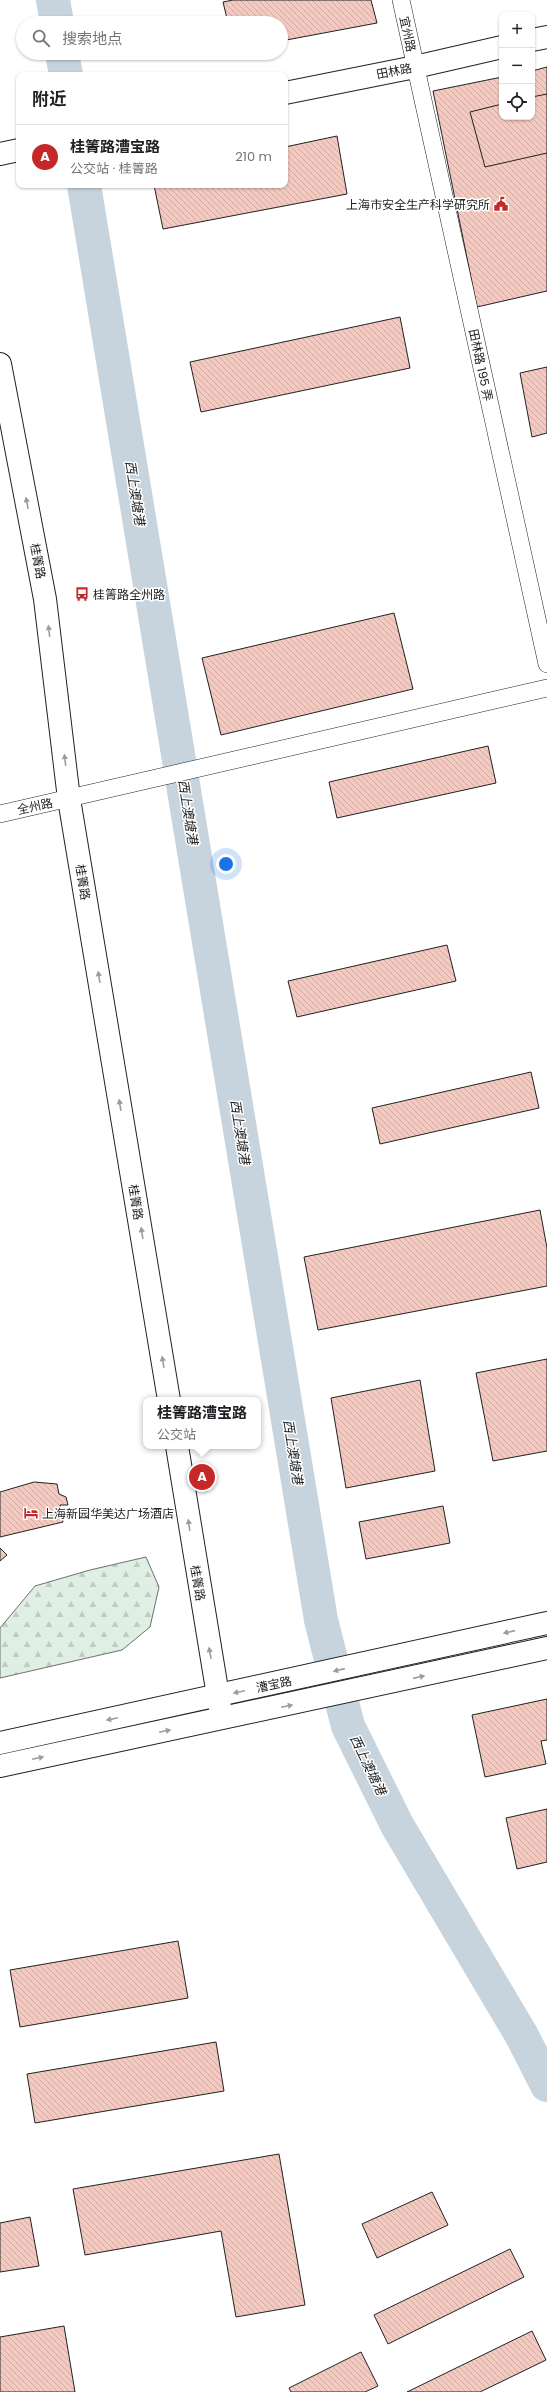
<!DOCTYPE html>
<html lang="zh">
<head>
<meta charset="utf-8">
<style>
  body { margin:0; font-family:Poppins,"Noto Sans SC",sans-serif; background:#f2f2f2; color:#202124 }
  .controls { position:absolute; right:12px; top:12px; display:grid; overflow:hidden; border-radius:8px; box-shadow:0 1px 3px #0004 }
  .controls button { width:36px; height:36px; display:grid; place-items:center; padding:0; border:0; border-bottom:1px solid #e0e0e0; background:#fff; color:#202124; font:20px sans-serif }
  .you { position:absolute; left:226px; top:864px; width:14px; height:14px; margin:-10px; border:3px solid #fff; border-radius:50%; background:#1a73e8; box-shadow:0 0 0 6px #1a73e833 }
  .badge { display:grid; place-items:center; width:26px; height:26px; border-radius:50%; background:#c62828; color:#fff; font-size:13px; font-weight:700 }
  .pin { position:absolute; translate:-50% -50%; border:2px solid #fff; box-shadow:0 1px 4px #0006 }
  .popup { position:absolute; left:143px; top:1397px; width:118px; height:52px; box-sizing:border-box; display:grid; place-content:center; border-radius:8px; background:#fff; filter:drop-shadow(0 1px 3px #0005); font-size:13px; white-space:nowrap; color:#757577 }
  .popup b { font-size:15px; color:#202124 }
  .popup::after { content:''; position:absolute; left:50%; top:100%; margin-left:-8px; border:8px solid transparent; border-top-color:#fff }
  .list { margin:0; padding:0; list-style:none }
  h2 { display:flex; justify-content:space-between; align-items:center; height:52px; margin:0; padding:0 16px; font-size:17px }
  h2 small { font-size:13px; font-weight:400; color:#757577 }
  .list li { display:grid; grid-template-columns:26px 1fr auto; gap:12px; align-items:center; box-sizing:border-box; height:64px; padding:0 16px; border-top:1px solid #e0e0e0 }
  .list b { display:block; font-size:15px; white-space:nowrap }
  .list p { margin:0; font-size:13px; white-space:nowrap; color:#757577 }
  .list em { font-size:13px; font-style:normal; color:#757577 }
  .icon { flex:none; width:22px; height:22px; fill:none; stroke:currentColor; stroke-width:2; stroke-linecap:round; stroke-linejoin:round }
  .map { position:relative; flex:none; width:547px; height:2392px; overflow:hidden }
  .search { position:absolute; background:#fff; box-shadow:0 1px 3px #0004; left:16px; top:16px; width:272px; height:44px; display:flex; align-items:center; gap:10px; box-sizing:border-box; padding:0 14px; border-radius:22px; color:#757577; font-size:15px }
  .panel { position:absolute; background:#fff; box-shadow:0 1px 3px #0004; left:16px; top:72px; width:272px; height:116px; border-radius:8px }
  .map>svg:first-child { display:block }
  .forest { fill:url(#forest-firs); stroke:#6f6f6f }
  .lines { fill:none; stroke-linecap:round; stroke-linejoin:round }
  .river { stroke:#c7d3dd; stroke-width:34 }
  .building { fill:url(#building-back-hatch); stroke:#222 }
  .minor-casing { stroke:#222; stroke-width:18 }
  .tertiary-casing { stroke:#222; stroke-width:24 }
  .primary-casing { stroke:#222; stroke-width:24 }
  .minor { stroke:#fff; stroke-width:17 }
  .tertiary { stroke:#fff; stroke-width:22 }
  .primary { stroke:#fff; stroke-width:22 }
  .oneway { fill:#9c9c9c }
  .labels { text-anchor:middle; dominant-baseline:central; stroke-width:3; stroke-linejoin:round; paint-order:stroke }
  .street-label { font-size:12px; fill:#222; stroke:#fff }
  .poi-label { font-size:12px; fill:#222; stroke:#fff; text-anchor:start }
  .water-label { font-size:13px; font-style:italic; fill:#222; stroke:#fff }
</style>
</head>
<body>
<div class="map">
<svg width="547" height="2392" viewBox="0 0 547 2392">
  <defs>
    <pattern id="forest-firs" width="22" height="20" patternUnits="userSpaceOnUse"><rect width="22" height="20" fill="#e0efe3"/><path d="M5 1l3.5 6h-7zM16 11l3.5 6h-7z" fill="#c0cdc2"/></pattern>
    <pattern id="building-back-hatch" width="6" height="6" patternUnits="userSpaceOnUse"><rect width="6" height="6" fill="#f3c9c0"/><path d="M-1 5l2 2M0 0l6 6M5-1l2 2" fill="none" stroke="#d0aca5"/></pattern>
  </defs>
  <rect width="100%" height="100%" fill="#fff"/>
  <path class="forest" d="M146,1557L159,1587L150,1627L122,1650L0,1678V1628L35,1586L90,1570Z"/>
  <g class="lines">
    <g class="river">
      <path d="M53,0L57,23"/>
      <path d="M62,53L66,75"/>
      <path d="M84,185L321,1620L348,1726L397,1825L522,2036L547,2085"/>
    </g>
  </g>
  <g class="building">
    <path d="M233,0H371L377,23L281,41V23H228L223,2Z"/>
    <path d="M547,67V291L477,307L433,91L502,77V117H532V71Z"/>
    <path d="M547,94V153L485,167L470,112L502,104V117H532V97Z"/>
    <path d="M337,136L347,194L163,229L154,185H285V147Z"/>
    <path d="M400,317L410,368L201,412L190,362Z"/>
    <path d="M547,367V433L532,437L520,373Z"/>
    <path d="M394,613L413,689L221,735L202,658Z"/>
    <path d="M488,746L496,783L337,818L329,782Z"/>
    <path d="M447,945L456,981L297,1017L288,981Z"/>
    <path d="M531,1072L539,1108L380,1144L372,1108Z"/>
    <path d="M540,1210L547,1248V1286L318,1330L304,1257Z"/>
    <path d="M547,1359V1451L493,1461L476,1373Z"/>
    <path d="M420,1380L435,1471L346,1488L331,1398Z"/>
    <path d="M34,1482L57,1484L59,1494L66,1497L68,1505H60L63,1522L0,1537V1492Z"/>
    <path d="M443,1506L450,1543L366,1559L359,1522Z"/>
    <path d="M0,1548L7,1555L0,1561Z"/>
    <path d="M547,1699V1740L541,1741L546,1764L485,1777L472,1715Z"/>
    <path d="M547,1809V1862L517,1869L506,1818Z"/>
    <path d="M178,1941L188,1998L20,2027L10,1970Z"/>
    <path d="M216,2042L224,2091L35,2123L27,2074Z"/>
    <path d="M279,2154L305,2305L236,2317L221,2231L85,2255L73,2189Z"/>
    <path d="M432,2192L448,2225L377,2258L362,2224Z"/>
    <path d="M30,2217L39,2266L0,2272V2223Z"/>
    <path d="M510,2249L524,2277L388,2344L374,2315Z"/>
    <path d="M64,2326L75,2392H0V2337Z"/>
    <path d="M532,2331L546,2360L480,2392H407Z"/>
    <path d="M361,2352L378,2386L365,2392H291L289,2388Z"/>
  </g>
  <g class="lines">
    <defs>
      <g id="minor">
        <path d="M401,0L547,664"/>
        <path d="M0,814L547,688"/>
      </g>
      <g id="tertiary">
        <path d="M532,40L547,37"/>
        <path d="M285,93L415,67L502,47"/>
        <path d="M0,154L19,150"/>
        <path d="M0,364L45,599L69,799L169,1400"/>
        <path d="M177,1446L221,1714"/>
      </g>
      <g id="primary">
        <path d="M0,1743L547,1623"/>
        <path d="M0,1766L547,1648"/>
      </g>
    </defs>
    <use href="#minor" class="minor-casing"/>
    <use href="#tertiary" class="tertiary-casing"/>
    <use href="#primary" class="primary-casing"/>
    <use href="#minor" class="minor"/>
    <use href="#tertiary" class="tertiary"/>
    <use href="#primary" class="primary"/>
  </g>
  <defs><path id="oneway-solid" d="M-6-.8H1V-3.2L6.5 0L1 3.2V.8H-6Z"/></defs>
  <g class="oneway">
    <use href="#oneway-solid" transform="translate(27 503) rotate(-101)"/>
    <use href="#oneway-solid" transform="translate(49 631) rotate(-97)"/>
    <use href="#oneway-solid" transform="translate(65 760) rotate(-97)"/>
    <use href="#oneway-solid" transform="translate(99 977) rotate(-99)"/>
    <use href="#oneway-solid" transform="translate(120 1105) rotate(-99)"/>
    <use href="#oneway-solid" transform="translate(142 1233) rotate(-99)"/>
    <use href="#oneway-solid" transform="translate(163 1362) rotate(-99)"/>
    <use href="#oneway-solid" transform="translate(189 1525) rotate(-98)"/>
    <use href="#oneway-solid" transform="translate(509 1632) rotate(167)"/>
    <use href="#oneway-solid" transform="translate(210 1653) rotate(-100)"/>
    <use href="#oneway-solid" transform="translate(339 1670) rotate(167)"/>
    <use href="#oneway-solid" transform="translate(419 1677) rotate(-13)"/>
    <use href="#oneway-solid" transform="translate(239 1692) rotate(168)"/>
    <use href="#oneway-solid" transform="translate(287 1706) rotate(-12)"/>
    <use href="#oneway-solid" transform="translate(112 1719) rotate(168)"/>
    <use href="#oneway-solid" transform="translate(165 1731) rotate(-12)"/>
    <use href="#oneway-solid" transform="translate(38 1758) rotate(-12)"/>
  </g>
  <defs>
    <symbol id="civic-bare" viewBox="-9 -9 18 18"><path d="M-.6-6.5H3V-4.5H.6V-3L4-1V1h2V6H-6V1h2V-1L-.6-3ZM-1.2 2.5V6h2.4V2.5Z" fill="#c62828" stroke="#fff" stroke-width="2.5" paint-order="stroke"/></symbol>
    <symbol id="bus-bare" viewBox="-9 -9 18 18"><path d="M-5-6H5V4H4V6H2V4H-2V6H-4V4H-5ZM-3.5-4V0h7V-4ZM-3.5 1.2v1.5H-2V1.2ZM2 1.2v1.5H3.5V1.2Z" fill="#c62828" stroke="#fff" stroke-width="2.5" paint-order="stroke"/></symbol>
    <symbol id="hotel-bare" viewBox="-9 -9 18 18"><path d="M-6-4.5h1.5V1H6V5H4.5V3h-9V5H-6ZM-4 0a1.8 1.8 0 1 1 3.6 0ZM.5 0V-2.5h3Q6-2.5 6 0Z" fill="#c62828" stroke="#fff" stroke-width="2.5" paint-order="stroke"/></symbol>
  </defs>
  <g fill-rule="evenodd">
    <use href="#civic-bare" x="491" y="194" width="20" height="20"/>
    <use href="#bus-bare" x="72" y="584" width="20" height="20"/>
    <use href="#hotel-bare" x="21" y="1503" width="20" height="20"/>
  </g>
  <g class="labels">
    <g class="street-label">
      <text transform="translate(408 34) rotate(78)">宜州路</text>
      <text transform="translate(394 71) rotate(-11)">田林路</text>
      <text transform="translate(481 365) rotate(78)">田林路 195 弄</text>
      <text transform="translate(38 561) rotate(79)">桂箐路</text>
      <text transform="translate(35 806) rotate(-12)">全州路</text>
      <text transform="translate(83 882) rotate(81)">桂箐路</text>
      <text transform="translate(136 1202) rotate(81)">桂箐路</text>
      <text transform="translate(198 1583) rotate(80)">桂箐路</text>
      <text transform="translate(274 1684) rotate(-12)">漕宝路</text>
    </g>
    <g class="poi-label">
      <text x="490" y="204" text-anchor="end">上海市安全生产科学研究所</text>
      <text x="93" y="594">桂箐路全州路</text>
      <text x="42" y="1513">上海新园华美达广场酒店</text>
    </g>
    <g class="water-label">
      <text transform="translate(135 493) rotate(81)">西上澳塘港</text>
      <text transform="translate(188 812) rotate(81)">西上澳塘港</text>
      <text transform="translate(240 1132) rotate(81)">西上澳塘港</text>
      <text transform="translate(293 1452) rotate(81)">西上澳塘港</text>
      <text transform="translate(368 1765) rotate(64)">西上澳塘港</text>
    </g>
  </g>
</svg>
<div class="controls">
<button>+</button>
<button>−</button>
<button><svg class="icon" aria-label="locate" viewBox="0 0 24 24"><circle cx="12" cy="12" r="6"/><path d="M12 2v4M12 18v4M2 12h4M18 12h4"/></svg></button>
</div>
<div class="you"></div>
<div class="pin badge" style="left:202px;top:1477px">A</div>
<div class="popup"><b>桂箐路漕宝路</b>公交站</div>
<div class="search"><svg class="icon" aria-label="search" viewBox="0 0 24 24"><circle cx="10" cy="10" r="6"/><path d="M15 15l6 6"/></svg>搜索地点</div>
<section class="panel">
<h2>附近<small></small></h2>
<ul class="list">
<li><span class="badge">A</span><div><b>桂箐路漕宝路</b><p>公交站 · 桂箐路</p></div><em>210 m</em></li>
</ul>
</section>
</div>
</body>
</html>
